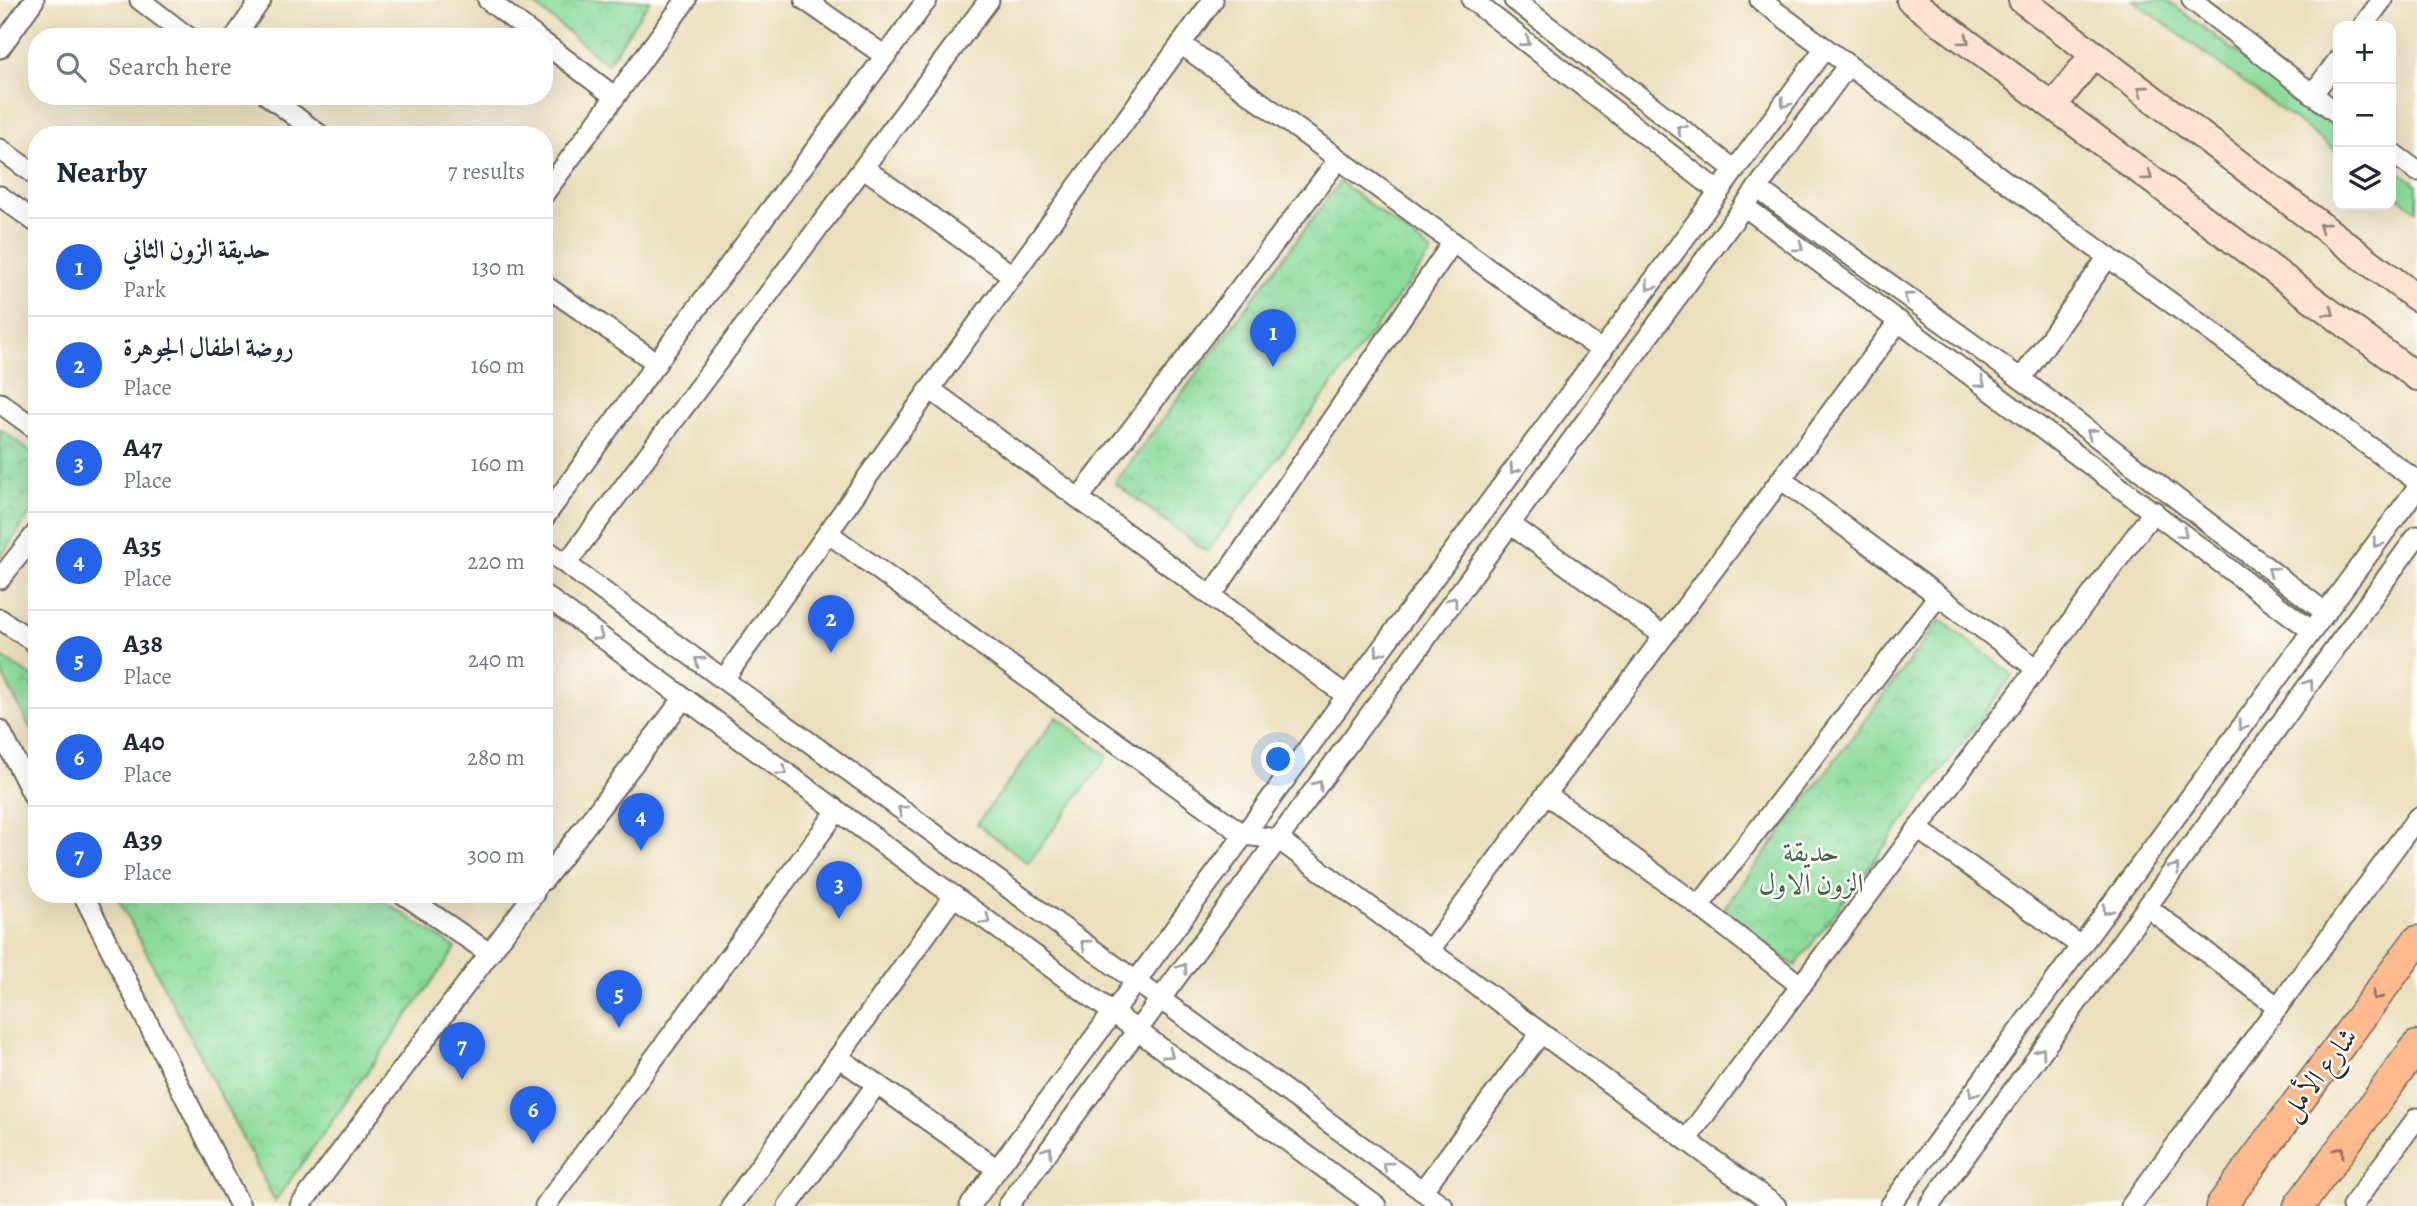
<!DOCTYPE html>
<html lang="en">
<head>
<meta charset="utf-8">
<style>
  body { margin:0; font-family:Alegreya,Amiri,serif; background:#f2f2f3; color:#1f2937 }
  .controls { position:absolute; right:21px; top:21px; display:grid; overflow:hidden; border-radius:14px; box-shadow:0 7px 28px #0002 }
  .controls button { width:63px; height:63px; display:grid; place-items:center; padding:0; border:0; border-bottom:2px solid #e0e1e3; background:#fff; color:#1f2937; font:35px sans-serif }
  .you { position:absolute; left:1279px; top:760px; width:24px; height:24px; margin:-18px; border:5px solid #fff; border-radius:50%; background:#1a73e8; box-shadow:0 0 0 10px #1a73e833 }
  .badge { display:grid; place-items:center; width:46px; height:46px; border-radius:50%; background:#2563eb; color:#fff; font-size:23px; font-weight:700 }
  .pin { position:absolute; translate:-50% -58px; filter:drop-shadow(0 2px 4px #0008) }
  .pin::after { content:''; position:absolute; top:37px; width:24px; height:21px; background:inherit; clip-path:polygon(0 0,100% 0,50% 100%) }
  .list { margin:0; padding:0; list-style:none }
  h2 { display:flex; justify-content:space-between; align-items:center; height:91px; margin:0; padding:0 28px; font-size:30px }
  h2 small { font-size:23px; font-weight:400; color:#747a83 }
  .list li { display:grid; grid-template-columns:46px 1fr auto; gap:21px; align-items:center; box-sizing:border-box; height:98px; padding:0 28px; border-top:2px solid #e0e1e3 }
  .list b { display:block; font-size:26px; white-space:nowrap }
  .list p { margin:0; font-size:23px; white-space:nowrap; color:#747a83 }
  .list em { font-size:23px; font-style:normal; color:#747a83 }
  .icon { flex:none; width:38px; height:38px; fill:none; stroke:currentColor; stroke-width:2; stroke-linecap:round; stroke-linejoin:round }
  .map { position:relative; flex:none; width:2417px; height:1206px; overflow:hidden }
  .search { position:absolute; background:#fff; box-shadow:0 7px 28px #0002; left:28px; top:28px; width:525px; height:77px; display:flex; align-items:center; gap:18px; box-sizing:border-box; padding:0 24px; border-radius:28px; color:#747a83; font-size:26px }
  .panel { position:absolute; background:#fff; box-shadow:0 7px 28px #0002; left:28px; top:126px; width:525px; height:777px; border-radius:28px }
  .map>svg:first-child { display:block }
  .green { fill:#8bdb9b; stroke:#5b8363; stroke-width:2 }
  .park { fill:url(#park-crowns); stroke:#5b8363; stroke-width:2 }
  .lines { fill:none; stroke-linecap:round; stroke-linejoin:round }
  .minor-casing { stroke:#6e6a5e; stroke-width:23 }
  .secondary-casing { stroke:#6e6a5e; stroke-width:30 }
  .primary-casing { stroke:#6e6a5e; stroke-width:33 }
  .minor { stroke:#fff; stroke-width:19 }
  .secondary { stroke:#fee3d2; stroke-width:26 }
  .primary { stroke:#fcba8e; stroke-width:30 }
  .oneway { stroke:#94877e }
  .oneway2 { stroke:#a0a0a0 }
  .oneway3 { stroke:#94725c }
  .labels { text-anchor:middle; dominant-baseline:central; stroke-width:5; stroke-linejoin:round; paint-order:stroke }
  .park-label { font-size:28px; fill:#48604d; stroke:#fdfcf7 }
  .street-label { font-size:28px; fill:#2b2b2b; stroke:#fdfcf7 }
</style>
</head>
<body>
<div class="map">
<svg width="2417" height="1206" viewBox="0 0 2417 1206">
  <defs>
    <pattern id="park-crowns" width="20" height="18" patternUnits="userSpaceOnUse" patternTransform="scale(1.75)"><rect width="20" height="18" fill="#8bdb9b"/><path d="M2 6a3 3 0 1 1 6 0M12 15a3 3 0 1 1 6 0" fill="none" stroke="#78bc86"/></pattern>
  </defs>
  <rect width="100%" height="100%" fill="#fdfcf7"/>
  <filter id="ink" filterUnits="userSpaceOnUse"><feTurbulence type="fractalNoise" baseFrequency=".0143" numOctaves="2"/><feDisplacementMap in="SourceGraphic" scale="14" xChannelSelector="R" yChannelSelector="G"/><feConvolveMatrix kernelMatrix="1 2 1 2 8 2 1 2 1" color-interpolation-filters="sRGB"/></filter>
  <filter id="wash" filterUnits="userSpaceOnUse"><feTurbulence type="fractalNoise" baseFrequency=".00686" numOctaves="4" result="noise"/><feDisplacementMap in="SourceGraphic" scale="28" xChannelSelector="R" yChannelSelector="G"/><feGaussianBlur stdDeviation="1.57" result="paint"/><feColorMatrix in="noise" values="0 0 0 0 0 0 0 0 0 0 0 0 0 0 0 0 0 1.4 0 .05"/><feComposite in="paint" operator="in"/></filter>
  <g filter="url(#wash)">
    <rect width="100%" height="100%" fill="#ebdfbd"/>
    <g class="green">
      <path d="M2133,0H2166L2338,127V152Z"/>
      <path d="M2391,165L2417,185V211L2391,191Z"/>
      <path d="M1057,717L1108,756L1028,863L977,824Z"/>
    </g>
    <g class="park">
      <path d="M529,0H650L607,64Z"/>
      <path d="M1340,182L1432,252L1207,552L1115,483Z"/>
      <path d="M0,429L37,457V503L0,558Z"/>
      <path d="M1940,620L2013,675L1795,966L1722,911Z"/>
      <path d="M0,656L37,679V741L0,670Z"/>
      <path d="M116,894H372L456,948L275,1201Z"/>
    </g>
  </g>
  <g filter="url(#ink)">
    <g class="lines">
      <defs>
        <g id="minor">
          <path d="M140,0L188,37"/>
          <path d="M488,0L536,37"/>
          <path d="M805,0L885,56"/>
          <path d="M1472,0L1719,192"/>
          <path d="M1514,0L1735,170"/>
          <path d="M1760,0L2108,257L2417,481"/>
          <path d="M2192,0L2338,114"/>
          <path d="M2363,26L2382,0"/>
          <path d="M235,37L261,0"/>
          <path d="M544,43L615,97"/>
          <path d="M1181,44L1602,351"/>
          <path d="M0,48L34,0"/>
          <path d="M2312,95L2338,60"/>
          <path d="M268,96L320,135"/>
          <path d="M0,149L37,176"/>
          <path d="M2391,152L2417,171"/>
          <path d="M864,168L1013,276"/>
          <path d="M1757,188L2021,379L2326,613"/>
          <path d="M544,194L686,0"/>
          <path d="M0,196L37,223"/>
          <path d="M1744,206L2312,631"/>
          <path d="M544,285L657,363"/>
          <path d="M2021,379L2108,257"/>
          <path d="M930,389L1347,696"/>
          <path d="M0,403L37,430"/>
          <path d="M1781,479L2037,669"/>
          <path d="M1079,498L1338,160"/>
          <path d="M544,518L668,347L927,0"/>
          <path d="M1510,524L1664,636"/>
          <path d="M828,533L1244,835L1278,839L1776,1206"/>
          <path d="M544,548L1443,1206"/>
          <path d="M566,564L989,0"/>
          <path d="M0,579L37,532"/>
          <path d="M544,595L1376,1206"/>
          <path d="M1212,595L1453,242"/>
          <path d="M0,619L37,644"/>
          <path d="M724,679L930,389L1213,0"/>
          <path d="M0,730L37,803"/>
          <path d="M1546,794L1699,906L1801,986"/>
          <path d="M1918,829L2081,946"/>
          <path d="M544,880L684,698"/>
          <path d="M83,894L240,1206"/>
          <path d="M403,894L489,953"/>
          <path d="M1699,906L1938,596"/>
          <path d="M2147,907L2278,1007"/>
          <path d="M1429,951L1899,321"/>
          <path d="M838,1057L997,1169"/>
          <path d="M1686,1140L2154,511"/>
          <path d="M1422,1191L1541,1033"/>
          <path d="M300,1206L534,894"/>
          <path d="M545,1206L837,811"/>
          <path d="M731,1206L954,896"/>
          <path d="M788,1206L876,1085"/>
          <path d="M970,1206L1825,48"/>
          <path d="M1008,1206L1848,65"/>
          <path d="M1890,1206L2417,488"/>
          <path d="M1929,1206L2417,536"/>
          <path d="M2131,1206L2417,818"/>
          <path d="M2352,1206L2417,1118"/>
        </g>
        <g id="secondary">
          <path d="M1910,0L2417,377"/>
          <path d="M2022,0L2417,298"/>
          <path d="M2054,105L2094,54"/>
        </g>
        <g id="primary">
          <path d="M2221,1206L2417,941"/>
          <path d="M2299,1206L2417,1046"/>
        </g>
      </defs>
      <use href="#minor" class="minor-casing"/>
      <use href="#secondary" class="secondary-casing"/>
      <use href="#primary" class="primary-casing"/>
      <use href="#minor" class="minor"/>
      <use href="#secondary" class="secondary"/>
      <use href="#primary" class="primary"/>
    </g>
    <defs><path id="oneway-chevron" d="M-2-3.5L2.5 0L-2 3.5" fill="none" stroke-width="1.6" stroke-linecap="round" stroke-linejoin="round" transform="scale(1.75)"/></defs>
    <g class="oneway">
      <use href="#oneway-chevron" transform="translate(1965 40) rotate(36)"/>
      <use href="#oneway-chevron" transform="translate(2142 90) rotate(-143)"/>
      <use href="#oneway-chevron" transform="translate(2148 176) rotate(37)"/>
      <use href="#oneway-chevron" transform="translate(2323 227) rotate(-143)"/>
      <use href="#oneway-chevron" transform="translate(2330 312) rotate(37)"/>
    </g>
    <g class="oneway2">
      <use href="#oneway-chevron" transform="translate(1526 42) rotate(38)"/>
      <use href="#oneway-chevron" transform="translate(1785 103) rotate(126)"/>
      <use href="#oneway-chevron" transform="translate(1681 129) rotate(-142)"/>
      <use href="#oneway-chevron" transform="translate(1799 247) rotate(37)"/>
      <use href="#oneway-chevron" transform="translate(1650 286) rotate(126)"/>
      <use href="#oneway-chevron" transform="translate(1908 297) rotate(-144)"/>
      <use href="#oneway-chevron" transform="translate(1981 383) rotate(37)"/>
      <use href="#oneway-chevron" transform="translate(2091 433) rotate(-143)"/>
      <use href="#oneway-chevron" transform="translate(1514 469) rotate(126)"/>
      <use href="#oneway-chevron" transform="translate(2183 533) rotate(37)"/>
      <use href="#oneway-chevron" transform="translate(2377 543) rotate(126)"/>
      <use href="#oneway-chevron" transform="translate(2272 571) rotate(-143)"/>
      <use href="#oneway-chevron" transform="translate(1453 601) rotate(-54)"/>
      <use href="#oneway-chevron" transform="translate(599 636) rotate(36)"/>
      <use href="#oneway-chevron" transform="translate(1379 652) rotate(126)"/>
      <use href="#oneway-chevron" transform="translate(699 661) rotate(-144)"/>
      <use href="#oneway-chevron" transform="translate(2309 684) rotate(-54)"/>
      <use href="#oneway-chevron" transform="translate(2242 726) rotate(126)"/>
      <use href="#oneway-chevron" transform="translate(783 771) rotate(36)"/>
      <use href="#oneway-chevron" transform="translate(1318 785) rotate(-54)"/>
      <use href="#oneway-chevron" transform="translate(902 810) rotate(-144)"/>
      <use href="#oneway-chevron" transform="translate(2175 868) rotate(-54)"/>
      <use href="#oneway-chevron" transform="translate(2107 910) rotate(126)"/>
      <use href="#oneway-chevron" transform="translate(986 920) rotate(36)"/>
      <use href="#oneway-chevron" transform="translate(1085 944) rotate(-144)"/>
      <use href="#oneway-chevron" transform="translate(1183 968) rotate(-54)"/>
      <use href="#oneway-chevron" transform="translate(2041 1052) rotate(-54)"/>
      <use href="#oneway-chevron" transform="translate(1169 1054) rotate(36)"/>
      <use href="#oneway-chevron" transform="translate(1973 1093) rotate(126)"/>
      <use href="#oneway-chevron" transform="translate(1048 1151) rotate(-54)"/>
      <use href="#oneway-chevron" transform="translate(1387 1166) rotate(-144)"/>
    </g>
    <g class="oneway3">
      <use href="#oneway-chevron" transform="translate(2376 996) rotate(127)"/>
      <use href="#oneway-chevron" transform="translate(2340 1151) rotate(-54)"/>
    </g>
  </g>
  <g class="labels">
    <g class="park-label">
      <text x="1811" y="852">حديقة<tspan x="1811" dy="32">الزون الاول</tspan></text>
    </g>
    <g class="street-label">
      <text transform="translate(2319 1074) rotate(-53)">شارع الأمل</text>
    </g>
  </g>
</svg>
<div class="controls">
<button>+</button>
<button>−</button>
<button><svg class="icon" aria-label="layers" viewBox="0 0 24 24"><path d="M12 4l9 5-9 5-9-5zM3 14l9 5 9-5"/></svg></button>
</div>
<div class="you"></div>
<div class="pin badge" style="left:1273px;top:367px">1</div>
<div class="pin badge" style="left:831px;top:653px">2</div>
<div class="pin badge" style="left:839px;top:919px">3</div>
<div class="pin badge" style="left:641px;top:851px">4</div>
<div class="pin badge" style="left:619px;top:1028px">5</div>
<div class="pin badge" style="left:533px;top:1144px">6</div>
<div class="pin badge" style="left:462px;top:1080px">7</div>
<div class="search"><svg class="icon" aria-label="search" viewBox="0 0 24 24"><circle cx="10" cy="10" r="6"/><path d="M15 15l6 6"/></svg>Search here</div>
<section class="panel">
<h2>Nearby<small>7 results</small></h2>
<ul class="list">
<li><span class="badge">1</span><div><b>حديقة الزون الثاني</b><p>Park</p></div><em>130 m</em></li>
<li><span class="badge">2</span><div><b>روضة اطفال الجوهرة</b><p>Place</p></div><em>160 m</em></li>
<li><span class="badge">3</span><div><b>A47</b><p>Place</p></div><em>160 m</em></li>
<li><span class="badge">4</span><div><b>A35</b><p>Place</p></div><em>220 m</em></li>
<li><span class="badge">5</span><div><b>A38</b><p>Place</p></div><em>240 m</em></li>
<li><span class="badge">6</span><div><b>A40</b><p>Place</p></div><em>280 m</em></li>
<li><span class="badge">7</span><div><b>A39</b><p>Place</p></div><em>300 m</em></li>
</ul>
</section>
</div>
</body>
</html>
